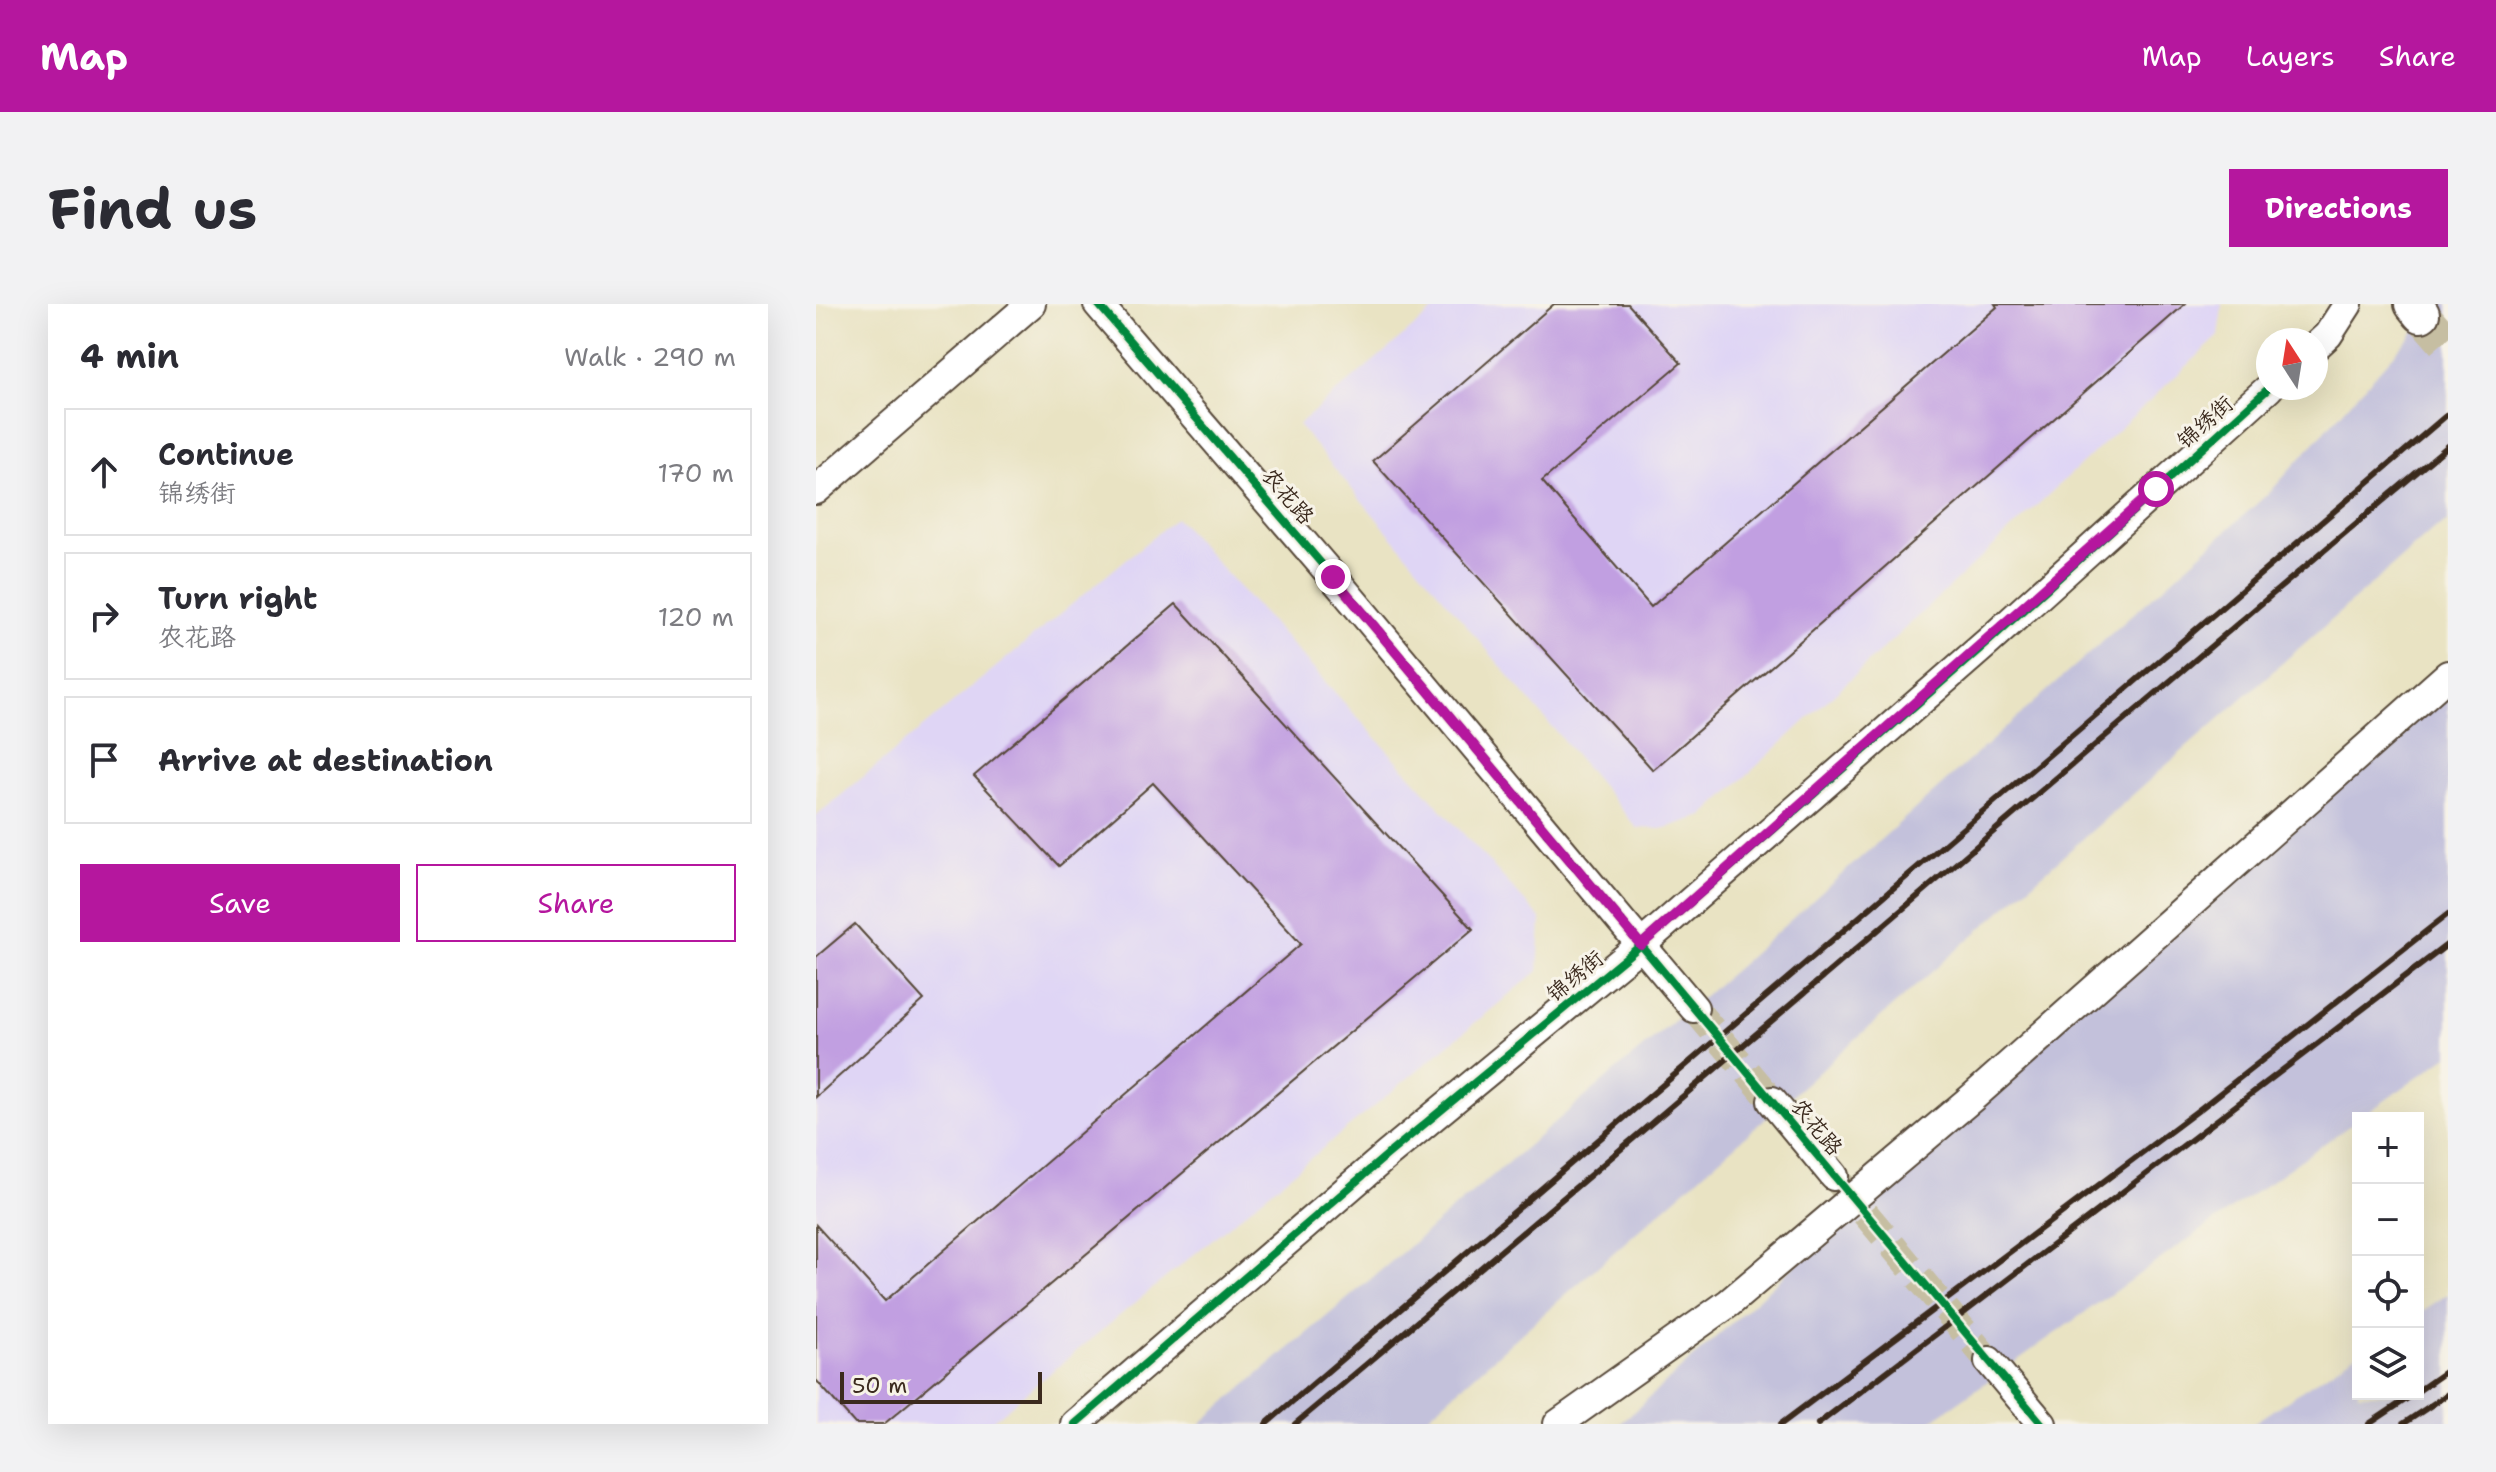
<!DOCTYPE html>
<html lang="en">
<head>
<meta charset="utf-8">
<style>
  body { margin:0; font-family:"Shantell Sans","LXGW WenKai TC",sans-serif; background:#f2f2f3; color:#2b2b33 }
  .controls { position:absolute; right:24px; bottom:24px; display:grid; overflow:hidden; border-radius:0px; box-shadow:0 8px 32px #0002 }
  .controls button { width:72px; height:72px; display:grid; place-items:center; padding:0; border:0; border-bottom:2px solid #e1e1e2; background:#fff; color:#2b2b33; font:40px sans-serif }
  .compass { position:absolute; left:1440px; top:24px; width:72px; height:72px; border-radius:50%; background:#fff; box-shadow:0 8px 32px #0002; rotate:348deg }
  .scale { position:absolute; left:24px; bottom:20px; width:202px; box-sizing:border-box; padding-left:8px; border:4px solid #3b2a1e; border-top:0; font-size:22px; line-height:28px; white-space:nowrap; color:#3b2a1e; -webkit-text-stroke:6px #f7f3e8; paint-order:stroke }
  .stop { position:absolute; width:24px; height:24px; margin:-18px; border:6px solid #b5179e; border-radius:50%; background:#fff }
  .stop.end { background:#b5179e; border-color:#fff; box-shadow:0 2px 8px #0008 }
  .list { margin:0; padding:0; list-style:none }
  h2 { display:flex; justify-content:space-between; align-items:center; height:104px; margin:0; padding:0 32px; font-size:34px }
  h2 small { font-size:26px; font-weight:400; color:#7c7c81 }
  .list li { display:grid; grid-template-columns:52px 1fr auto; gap:24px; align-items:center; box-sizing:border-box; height:128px; margin:0 16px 16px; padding:0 16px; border:2px solid #e1e1e2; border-radius:0px }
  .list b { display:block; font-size:30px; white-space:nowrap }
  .list p { margin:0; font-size:26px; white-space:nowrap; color:#7c7c81 }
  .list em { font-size:26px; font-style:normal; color:#7c7c81 }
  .actions { display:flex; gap:16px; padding:24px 32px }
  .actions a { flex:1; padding:18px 0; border:2px solid #b5179e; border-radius:0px; text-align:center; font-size:28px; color:#b5179e }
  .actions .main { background:#b5179e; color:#fff }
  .icon { flex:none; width:44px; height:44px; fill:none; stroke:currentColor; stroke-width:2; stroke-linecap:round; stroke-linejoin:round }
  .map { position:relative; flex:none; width:1632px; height:1120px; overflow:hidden; border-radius:0px }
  header { display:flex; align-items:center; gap:48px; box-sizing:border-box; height:112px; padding:0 40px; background:#b5179e; color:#fff }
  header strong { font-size:38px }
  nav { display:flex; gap:44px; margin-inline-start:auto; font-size:28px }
  .intro { display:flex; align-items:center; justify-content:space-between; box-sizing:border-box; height:192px; padding:0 48px }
  h1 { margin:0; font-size:56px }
  .button { padding:20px 36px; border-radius:0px; background:#b5179e; color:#fff; font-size:28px; font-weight:700 }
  main { display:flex; gap:48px; padding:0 48px }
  aside { flex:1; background:#fff; border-radius:0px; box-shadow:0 8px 32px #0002 }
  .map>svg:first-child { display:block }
  .built { fill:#dfd5f5 }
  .industrial { fill:#c3c1db }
  .building { fill:#c19fe1 }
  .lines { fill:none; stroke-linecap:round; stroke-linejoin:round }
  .minor-tunnel { stroke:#c6bea2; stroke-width:28; stroke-dasharray:28 14; stroke-linecap:butt }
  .major-tunnel { stroke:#c6bea2; stroke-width:36; stroke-dasharray:36 18; stroke-linecap:butt }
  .minor-casing { stroke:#554637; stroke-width:32 }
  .major-casing { stroke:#554637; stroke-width:40 }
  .minor { stroke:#fff; stroke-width:28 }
  .major { stroke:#fff; stroke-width:36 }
  .rail { stroke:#3b2a1e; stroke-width:6 }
  .cycleway-casing { stroke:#f7f3e8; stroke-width:13 }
  .cycleway { stroke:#00873e; stroke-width:8 }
  .route { stroke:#b5179e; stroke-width:10 }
  .labels { text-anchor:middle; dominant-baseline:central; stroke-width:6; stroke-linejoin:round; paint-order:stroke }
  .street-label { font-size:22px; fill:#3b2a1e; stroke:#f7f3e8 }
</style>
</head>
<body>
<header>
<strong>Map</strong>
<nav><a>Map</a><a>Layers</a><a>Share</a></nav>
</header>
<div class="intro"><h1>Find us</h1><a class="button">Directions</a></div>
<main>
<aside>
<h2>4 min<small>Walk · 290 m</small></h2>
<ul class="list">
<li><svg class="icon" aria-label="ahead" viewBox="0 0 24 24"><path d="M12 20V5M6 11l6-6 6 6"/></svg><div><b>Continue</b><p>锦绣街</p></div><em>170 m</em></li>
<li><svg class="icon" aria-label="right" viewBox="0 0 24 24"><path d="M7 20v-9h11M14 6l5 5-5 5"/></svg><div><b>Turn right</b><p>农花路</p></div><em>120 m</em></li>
<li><svg class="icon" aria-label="arrive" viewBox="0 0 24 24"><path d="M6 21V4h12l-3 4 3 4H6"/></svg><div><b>Arrive at destination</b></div></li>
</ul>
<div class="actions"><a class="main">Save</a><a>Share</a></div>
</aside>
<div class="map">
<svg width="1632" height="1120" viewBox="0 0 1632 1120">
  <rect width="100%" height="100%" fill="#f7f3e8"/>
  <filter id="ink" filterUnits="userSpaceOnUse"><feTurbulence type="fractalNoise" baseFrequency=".0125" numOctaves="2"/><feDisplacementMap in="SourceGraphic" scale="16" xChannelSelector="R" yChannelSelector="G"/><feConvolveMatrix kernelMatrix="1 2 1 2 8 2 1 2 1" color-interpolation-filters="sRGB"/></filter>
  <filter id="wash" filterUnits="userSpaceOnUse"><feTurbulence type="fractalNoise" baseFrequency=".006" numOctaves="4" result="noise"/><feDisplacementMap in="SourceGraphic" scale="32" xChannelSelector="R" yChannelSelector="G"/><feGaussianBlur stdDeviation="1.8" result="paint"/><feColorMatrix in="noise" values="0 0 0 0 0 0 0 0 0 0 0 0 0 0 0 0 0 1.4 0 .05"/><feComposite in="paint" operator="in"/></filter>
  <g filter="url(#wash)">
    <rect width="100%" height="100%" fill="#e9e3c3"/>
    <g class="built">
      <path d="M625,0H1406L1403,32L887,512L846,525L821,524L482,121Z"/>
      <path d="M360,214L725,615L722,667L172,1120H0V512Z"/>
    </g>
    <g class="industrial">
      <path d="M1623,0H1632V217L1616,227L603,1120H384L922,663L1455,187Z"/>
      <path d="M1632,369V752L1111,1120H804Z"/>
      <path d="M1632,990V1120H1436L1542,1049V1090H1602V1010Z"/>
    </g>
    <g id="blocks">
      <g class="building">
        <path d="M738,0H812L865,59L726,177L835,303L1181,3L1179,0H1369L837,466L557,157Z"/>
        <path d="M360,300L657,625L68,1120H39L0,1076V921L69,997L485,640L337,479L243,562L158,472Z"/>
        <path d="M39,620L108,696L0,793V653Z"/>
      </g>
    </g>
  </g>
  <g filter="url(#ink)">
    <use href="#blocks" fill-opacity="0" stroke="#554637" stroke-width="2"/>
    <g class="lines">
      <g class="minor-tunnel">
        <path d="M878,704L956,797"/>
        <path d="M1022,877L1173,1057"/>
      </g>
      <path class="major-tunnel" d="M1605,10L1632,41"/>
      <defs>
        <g id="minor">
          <path d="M282,0L517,273L878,704"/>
          <path d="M1500,42L1512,31L1532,0"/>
          <path d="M0,186L215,0"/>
          <path d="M956,797L1018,872"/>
          <path d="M1173,1057L1226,1120"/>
          <path d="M259,1120L571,851L825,641L1173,337L1453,84"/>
          <path d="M742,1120L913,999L1157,793L1632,371"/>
        </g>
        <path id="major" d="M1597,0L1605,10"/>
      </defs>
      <use href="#minor" class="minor-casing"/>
      <use href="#major" class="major-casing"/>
      <use href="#minor" class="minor"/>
      <use href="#major" class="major"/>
      <g class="rail">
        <path d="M1602,1087L1632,1066"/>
        <path d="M450,1120L1632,110"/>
        <path d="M479,1120C866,797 1246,466 1632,142"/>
        <path d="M965,1120L1384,805L1632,610"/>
        <path d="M1002,1120L1632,640"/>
        <path d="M1553,1120L1598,1090"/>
        <path d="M1587,1120L1632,1090"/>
      </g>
      <defs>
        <g id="cycleway">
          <path d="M282,0L517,273L1226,1120"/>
          <path d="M259,1120L571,851L825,641L1173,337L1453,84"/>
        </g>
      </defs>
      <use href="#cycleway" class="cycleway-casing"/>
      <use href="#cycleway" class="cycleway"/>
    </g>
  </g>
  <g class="lines" filter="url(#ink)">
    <path class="route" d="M517,273L825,641L1340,185"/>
  </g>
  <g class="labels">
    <g class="street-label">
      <text transform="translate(1389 118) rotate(-42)">锦绣街</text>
      <text transform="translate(472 192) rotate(49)">农花路</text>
      <text transform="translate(759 672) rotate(-40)">锦绣街</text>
      <text transform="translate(1001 823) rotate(50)">农花路</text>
    </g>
  </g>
</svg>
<div class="controls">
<button>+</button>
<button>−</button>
<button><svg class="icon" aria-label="locate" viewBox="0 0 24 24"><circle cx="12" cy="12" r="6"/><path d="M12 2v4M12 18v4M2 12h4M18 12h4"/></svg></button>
<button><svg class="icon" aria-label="layers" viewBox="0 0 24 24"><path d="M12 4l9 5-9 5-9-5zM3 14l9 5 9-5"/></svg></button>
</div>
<svg class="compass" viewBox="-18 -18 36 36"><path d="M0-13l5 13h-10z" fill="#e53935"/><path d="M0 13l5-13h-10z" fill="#7c7c81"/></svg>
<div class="scale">50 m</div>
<div class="stop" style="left:1340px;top:185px"></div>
<div class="stop end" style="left:517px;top:273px"></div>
</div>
</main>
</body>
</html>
